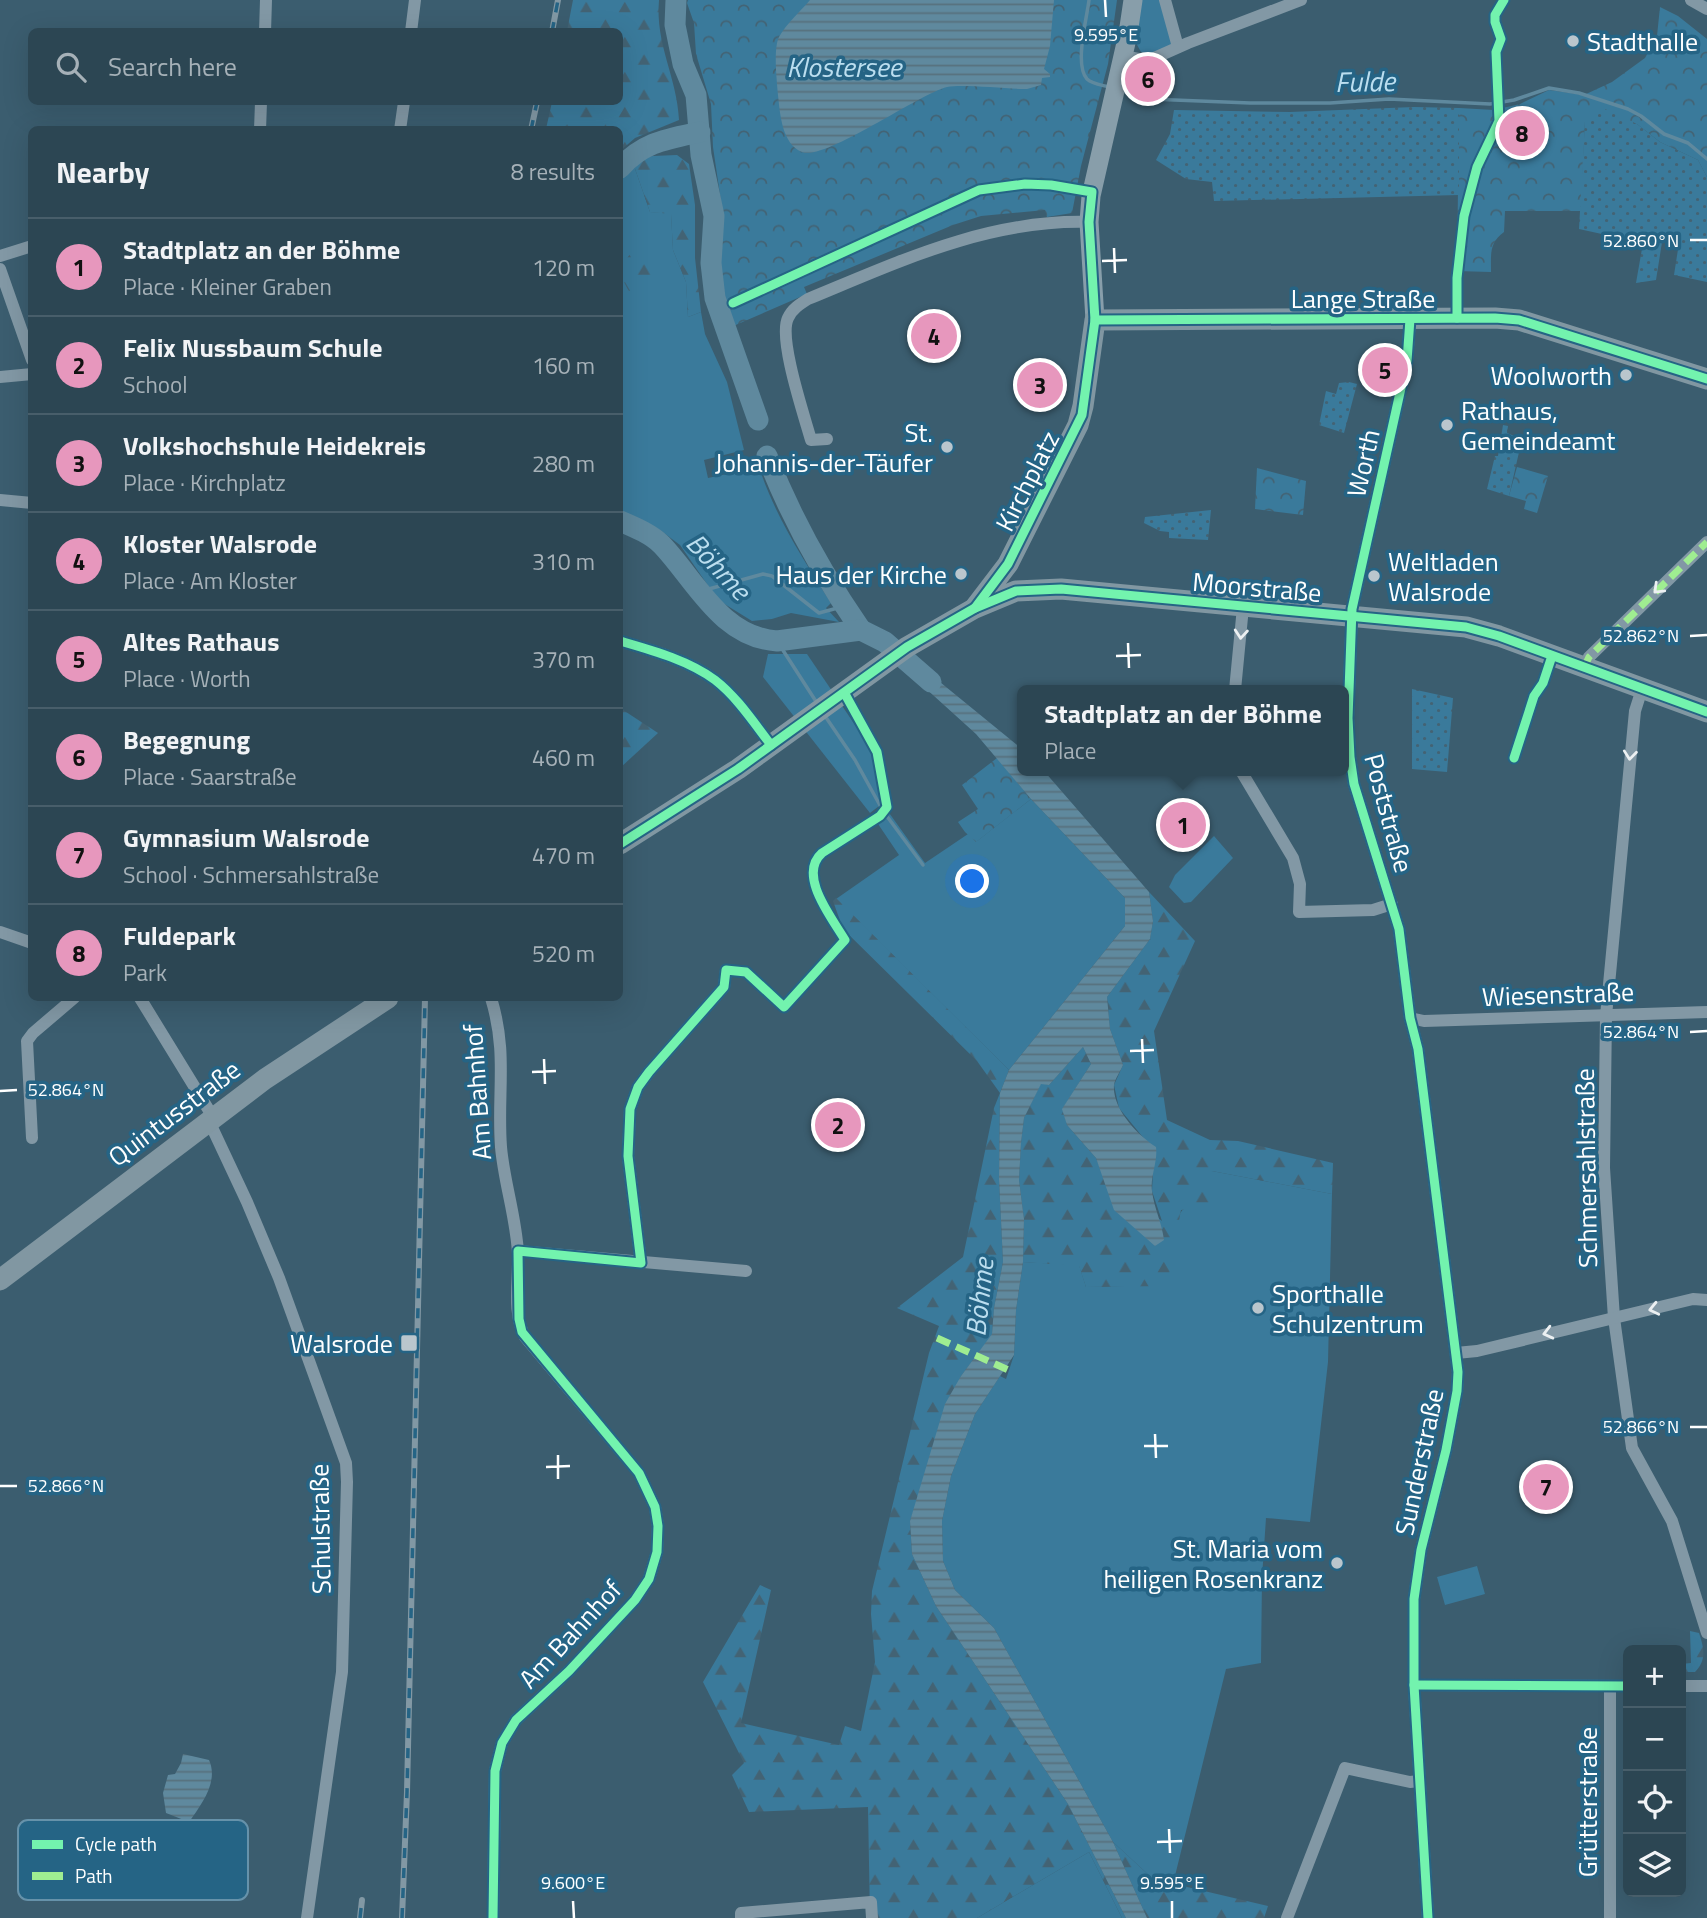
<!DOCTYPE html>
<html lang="en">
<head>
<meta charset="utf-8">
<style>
  body { margin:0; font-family:"Titillium Web",sans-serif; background:#344d5a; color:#f1f3f6 }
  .controls { position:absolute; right:21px; bottom:21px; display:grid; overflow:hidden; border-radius:10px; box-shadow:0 7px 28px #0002 }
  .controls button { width:63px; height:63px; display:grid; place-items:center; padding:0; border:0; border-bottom:2px solid #485e6a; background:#2c4653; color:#f1f3f6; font:35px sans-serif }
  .you { position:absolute; left:973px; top:882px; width:24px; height:24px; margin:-18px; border:5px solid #fff; border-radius:50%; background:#1a73e8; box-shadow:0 0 0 10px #1a73e833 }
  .badge { display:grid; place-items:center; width:46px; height:46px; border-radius:50%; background:#e797bd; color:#111; font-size:23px; font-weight:700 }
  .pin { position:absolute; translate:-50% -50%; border:4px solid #fff; box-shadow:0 2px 7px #0006 }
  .popup { position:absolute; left:1017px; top:685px; width:332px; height:91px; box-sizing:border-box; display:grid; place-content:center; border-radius:10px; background:#2c4653; filter:drop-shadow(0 2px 5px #0005); font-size:23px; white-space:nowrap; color:#a6b1b8 }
  .popup b { font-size:26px; color:#f1f3f6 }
  .popup::after { content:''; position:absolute; left:50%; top:100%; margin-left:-14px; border:14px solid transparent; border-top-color:#2c4653 }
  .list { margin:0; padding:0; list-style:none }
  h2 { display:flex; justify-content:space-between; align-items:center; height:91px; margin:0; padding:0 28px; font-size:30px }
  h2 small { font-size:23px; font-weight:400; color:#a6b1b8 }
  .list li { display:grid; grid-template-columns:46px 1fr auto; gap:21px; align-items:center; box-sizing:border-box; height:98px; padding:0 28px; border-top:2px solid #485e6a }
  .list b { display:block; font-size:26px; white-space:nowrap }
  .list p { margin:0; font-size:23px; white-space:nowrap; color:#a6b1b8 }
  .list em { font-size:23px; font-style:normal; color:#a6b1b8 }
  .icon { flex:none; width:38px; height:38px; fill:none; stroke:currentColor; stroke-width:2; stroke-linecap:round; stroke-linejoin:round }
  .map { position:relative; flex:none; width:1707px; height:1918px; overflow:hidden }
  .search { position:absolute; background:#2c4653; box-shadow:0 7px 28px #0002; left:28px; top:28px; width:595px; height:77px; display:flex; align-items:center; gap:18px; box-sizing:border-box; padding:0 24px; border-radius:10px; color:#a6b1b8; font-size:26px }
  .panel { position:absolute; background:#2c4653; box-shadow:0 7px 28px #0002; left:28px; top:126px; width:595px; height:875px; border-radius:10px }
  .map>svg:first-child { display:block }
  .grass { fill:#3a7a9b }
  .forest { fill:url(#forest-firs) }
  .park { fill:url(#park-crowns) }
  .garden { fill:url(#garden-dots) }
  .water { fill:url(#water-rules) }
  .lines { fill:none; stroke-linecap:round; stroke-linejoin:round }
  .stream { stroke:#5f899e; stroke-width:3.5 }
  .river { stroke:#5f899e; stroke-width:21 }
  .street { stroke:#8298a5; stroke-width:12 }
  .secondary { stroke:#889eaa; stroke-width:19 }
  .primary { stroke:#8197a2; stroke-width:21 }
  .rail-casing { stroke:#8298a4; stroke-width:6 }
  .rail { stroke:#256485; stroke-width:3.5; stroke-dasharray:10; stroke-linecap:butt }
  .quiet { stroke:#9fed91; stroke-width:7; stroke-dasharray:14 7; stroke-linecap:butt }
  .cycleway-casing { stroke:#256485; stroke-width:13 }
  .cycleway { stroke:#73f3ae; stroke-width:9 }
  .oneway { stroke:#ecf0f2 }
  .ticks { fill:none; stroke:#fff; stroke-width:2.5 }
  .poi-dot { fill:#bac6cd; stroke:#256485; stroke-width:2.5 }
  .labels { text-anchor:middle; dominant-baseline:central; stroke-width:7; stroke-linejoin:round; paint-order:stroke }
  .poi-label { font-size:26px; fill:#fff; stroke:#256485; text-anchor:end }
  .street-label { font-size:26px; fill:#fff; stroke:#256485 }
  .water-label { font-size:28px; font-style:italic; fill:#bbdeef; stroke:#256485 }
  .key { fill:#256485; stroke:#6692aa; stroke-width:2 }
  .key-label { font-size:19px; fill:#fff }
  .ticks-label { font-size:18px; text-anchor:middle; fill:#fff; stroke:#256485; stroke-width:7; stroke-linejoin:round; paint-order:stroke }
</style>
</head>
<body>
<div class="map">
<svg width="1707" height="1918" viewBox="0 0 1707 1918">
  <defs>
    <pattern id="forest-firs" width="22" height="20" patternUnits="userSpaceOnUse" patternTransform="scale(1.75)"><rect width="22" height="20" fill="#3a7a9b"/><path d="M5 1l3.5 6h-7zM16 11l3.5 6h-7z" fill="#436374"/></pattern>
    <pattern id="park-crowns" width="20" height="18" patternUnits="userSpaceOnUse" patternTransform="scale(1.75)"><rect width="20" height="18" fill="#3a7a9b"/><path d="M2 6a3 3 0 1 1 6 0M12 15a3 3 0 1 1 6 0" fill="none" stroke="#436374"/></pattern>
    <pattern id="garden-dots" width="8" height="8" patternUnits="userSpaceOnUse" patternTransform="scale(1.75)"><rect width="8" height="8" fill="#3a7a9b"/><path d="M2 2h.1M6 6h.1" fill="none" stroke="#436374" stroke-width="1.8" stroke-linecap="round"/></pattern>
    <pattern id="water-rules" width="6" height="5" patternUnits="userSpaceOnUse" patternTransform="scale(1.75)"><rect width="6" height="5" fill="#5f899e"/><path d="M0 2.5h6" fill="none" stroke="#57717d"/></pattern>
  </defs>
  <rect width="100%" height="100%" fill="#3b5d6f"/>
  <g class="grass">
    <path d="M1140,0H1160L1172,45L1149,54L1141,52L1136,43Z"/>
    <path d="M633,163L650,212L671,213L673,250L686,282L688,317L701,312L705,334L727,382L744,450L704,460L708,478L759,467C775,516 803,559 831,603L826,608L839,622L791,613L772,619L752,621L718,600L680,545L660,530L620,513V182Z"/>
    <path d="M768,654H807L874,753L883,803L870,813L763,677Z"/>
    <path d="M1031,799L1125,898V926L1009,1070L836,899L899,855L876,821L887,810L925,863L968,834L977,841Z"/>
    <path d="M1214,836L1233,858L1191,902L1184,903L1169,887L1175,875Z"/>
    <path d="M1212,1171L1332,1194L1328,1362L1310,1522L1266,1518L1262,1578L1261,1663L1226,1669L1173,1884L1153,1879L1113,1842L994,1628L955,1590L943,1561L942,1521L951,1476L975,1414L1000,1376L1006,1379L1014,1355L1016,1310L1023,1262L1079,1265L1086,1287L1125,1286Z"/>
    <path d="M1477,1566L1485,1594L1445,1605L1437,1577Z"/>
    <path d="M1089,1852L1122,1918H977Z"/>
  </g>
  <g class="forest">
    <path d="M573,0H659C655,44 677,77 679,120L635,138L620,151V130L546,129L552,102H620V32L567,31Z"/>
    <path d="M677,155L689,164L695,205V258L701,312L688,317L686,282L673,250L671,214L650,212L633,163L636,159L653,156Z"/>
    <path d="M634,249L647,258L657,281L629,291C616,269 619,269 634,249Z"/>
    <path d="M620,708L658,733L620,768Z"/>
    <path d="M1149,892L1195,941L1154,1031L1167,1120L1210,1140L1238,1141L1333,1163L1332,1194L1212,1171L1210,1207L1181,1210L1167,1286L1086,1287L1079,1266L1023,1262L1024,1219L1019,1180L1021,1143L1024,1118L1041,1083L1049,1085L1083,1047L1091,1064L1063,1108L1067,1125L1096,1158L1105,1180L1162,1221L1152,1191L1153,1171L1146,1141L1119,1108L1114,1085L1123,1065L1110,1029L1107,997L1150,939L1153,921Z"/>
    <path d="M836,898L1009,1070L1000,1093L999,1179L1003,1262L994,1308L992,1335L961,1376L910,1521L912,1554L936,1606L1068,1804L1126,1918H1122L1089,1852L977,1918H870L868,1807L749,1812L732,1775L744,1763L703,1682L760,1585L771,1590L741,1723L839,1745L845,1726L861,1731L875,1662L871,1614L872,1591L929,1353L939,1326L897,1308L963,1257L994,1108L1000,1093L977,1061L843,929L833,901Z"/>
    <path d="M1690,1631L1699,1633C1704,1648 1707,1660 1695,1672H1681V1664L1691,1663Z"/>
    <path d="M1113,1842L1153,1879L1268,1906L1264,1918H1147Z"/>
  </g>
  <g class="park">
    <path d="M688,0H1117L1108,64L1081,166L1072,213L1047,217L1045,210L981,216L953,225L804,287L807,294L731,327L717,261L723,215L713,147L711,104L696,54L694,23L687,3Z"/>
    <path d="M1660,7L1678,16L1707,39V177L1698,160L1660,142L1637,124L1585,121L1581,211H1505L1504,232C1489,243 1491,254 1491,272L1457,271L1459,108L1494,110L1520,104L1549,90L1584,95L1612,82L1645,58L1657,36Z"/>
    <path d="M1517,467L1548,476L1537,513L1524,509L1526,501L1509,496Z"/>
    <path d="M1257,468L1306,481L1303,515L1255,509Z"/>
    <path d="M997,758L1031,799L976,842L965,832L958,822L978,809L962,785Z"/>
  </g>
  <g class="garden">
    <path d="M1414,107L1459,108V195L1214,201L1212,182L1186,179L1156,160L1170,134L1174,110L1290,112Z"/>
    <path d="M1605,109L1637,124L1660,142L1698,160L1707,177V282L1674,275L1679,243L1663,236L1656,280L1636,283L1643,243L1579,229L1585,121Z"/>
    <path d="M1349,382L1357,384L1344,433L1319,425L1326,391L1336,394L1339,383Z"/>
    <path d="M1503,425L1508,426L1507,433L1522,439L1509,496L1487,489L1495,456H1498Z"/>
    <path d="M1211,510L1208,540L1169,538V532L1160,531L1144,523L1145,517Z"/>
    <path d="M1412,689L1453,698L1447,772L1412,769Z"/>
  </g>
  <g class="water">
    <path d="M810,0H1054L1050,46L1044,69L1050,74V77L1042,78L1041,85L1027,89C1009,89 962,84 947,87C917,95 825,161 802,152C782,144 780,114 778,95C777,82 773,49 779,37C786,24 801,11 810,0Z"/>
    <path d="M913,660L1022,749V771H1044L1149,892L1153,921L1150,939L1107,997L1110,1029L1123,1065C1121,1070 1115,1079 1114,1085C1112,1109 1138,1135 1156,1147C1158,1162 1150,1176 1152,1191C1154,1208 1162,1223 1164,1240L1155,1246L1114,1210L1096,1158L1067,1125L1062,1109L1091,1064L1083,1047L1049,1085L1041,1084L1024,1118L1021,1143L1019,1180L1024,1219L1023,1262L1016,1310L1014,1355L975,1414L951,1476L942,1521L943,1561L955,1590L994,1628L1113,1842L1147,1918H1126L1068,1804L936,1606L912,1554L910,1521L945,1404L961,1376L992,1334L994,1308L1003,1262L999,1179L1000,1093L1009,1070L1125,926V898L1031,799L976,734L902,667Z"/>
    <path d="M183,1754L209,1760C219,1782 201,1805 189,1822L166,1813L163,1793L168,1775L175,1774L181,1763Z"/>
  </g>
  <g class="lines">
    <g class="stream">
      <path d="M1089,0C1087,18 1074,65 1087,79C1092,84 1102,85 1109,87"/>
      <path d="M1123,91L1149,99L1250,103H1330L1389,99L1490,104L1514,100L1549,88L1579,93L1628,109L1641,116L1664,134L1688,143L1707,159"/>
      <path d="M698,592L763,574L772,576L819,613L845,606"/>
      <path d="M777,641L817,703"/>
      <path d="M825,716L855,760L882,809"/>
      <path d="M886,815L923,865"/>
    </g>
    <g class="river">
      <path d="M676,0L675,25L683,64L696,95L701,155L714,216L711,263L715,298L758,420"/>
      <path d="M620,168C643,142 667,139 700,132"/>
      <path d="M767,456C791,518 823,575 861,630"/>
      <path d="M620,521C634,527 651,534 662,545C696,581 721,637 777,641L861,630L885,642L931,682"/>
    </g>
    <g class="street">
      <path d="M1165,0L1178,47"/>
      <path d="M1691,0L1707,9"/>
      <path d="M265,32L266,0"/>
      <path d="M411,32L415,0"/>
      <path d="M1123,56L1144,60L1152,59L1188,43L1301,0"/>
      <path d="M260,130L261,102"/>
      <path d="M400,130L404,102"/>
      <path d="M0,256L32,246"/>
      <path d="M0,269L32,360"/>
      <path d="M1410,319L1407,361L1352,609L1348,718L1350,757L1354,784L1399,929L1410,1018L1418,1049L1458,1372L1457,1391L1446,1450L1421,1550L1414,1599V1685L1428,1918"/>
      <path d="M0,377L32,374"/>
      <path d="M827,439L811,440C804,415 778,338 788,318C792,309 800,304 808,299C898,262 988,219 1089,222"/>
      <path d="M0,500L32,503"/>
      <path d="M620,641C651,650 688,660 715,680C737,697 754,723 771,745"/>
      <path d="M1584,668L1589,657L1707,542"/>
      <path d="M1642,689L1635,711L1606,1016L1604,1168L1614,1318L1632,1448L1672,1521L1707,1633"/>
      <path d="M1235,690L1243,607"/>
      <path d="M1241,771L1293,858L1300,884L1299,912L1373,910L1392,904"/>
      <path d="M0,932L32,943"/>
      <path d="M140,998L213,1117"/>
      <path d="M491,998C508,1053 497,1093 501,1147C504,1182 516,1217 518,1253C519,1280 512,1313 525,1337L639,1473L655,1507L658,1526L657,1552L649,1579L635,1600L569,1671L516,1720L502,1743L495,1771L493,1918"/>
      <path d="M1410,1018L1424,1021L1707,1012"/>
      <path d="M209,1121L247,1202L279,1278L346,1463L347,1482L342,1672L307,1918"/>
      <path d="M32,1138L27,1041L33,1033L74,998"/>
      <path d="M518,1251L746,1271"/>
      <path d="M641,1263L628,1156L630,1109L638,1087L649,1072L724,987L726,970"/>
      <path d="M1456,1353L1477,1351L1693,1299L1707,1300"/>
      <path d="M1414,1685L1628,1686"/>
      <path d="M1681,1686H1707"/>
      <path d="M741,1918V1913L871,1902L872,1918"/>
      <path d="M1287,1918L1345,1768L1410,1782L1419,1781"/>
      <path d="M1610,1918V1686"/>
    </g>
    <path class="secondary" d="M1095,320L1089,222L1091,196L1128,34L1133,0"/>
    <g class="primary">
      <path d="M976,606L1008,564L1078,425L1083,406L1095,320L1495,318L1519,320L1707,379"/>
      <path d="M620,844L738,769L907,647L975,608L1016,591L1061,589L1466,627L1499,636L1707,712"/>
      <path d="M0,1280L265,1079L388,998"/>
    </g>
    <defs>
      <g id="rail">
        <path d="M552,32L558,0"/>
        <path d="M531,130L537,102"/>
        <path d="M360,1918L362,1900"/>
        <path d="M402,1918L407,1792L425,998"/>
      </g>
    </defs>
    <use href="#rail" class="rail-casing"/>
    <use href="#rail" class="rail"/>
    <g class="quiet">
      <path d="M1584,668L1589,657L1707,542"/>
      <path d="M937,1338L1013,1372"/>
    </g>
    <defs>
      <g id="cycleway">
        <path d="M733,303L979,190L1025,184L1051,185L1092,192L1089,222L1095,320L1082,415L1008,564L975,608"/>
        <path d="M1457,318V278L1464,216L1477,167L1499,121L1496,52L1501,39L1495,22V15L1504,0"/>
        <path d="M1410,319L1407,361L1352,609L1348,718L1350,757L1354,784L1399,929L1410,1018L1418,1049L1458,1372L1457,1391L1446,1450L1421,1550L1414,1599V1685L1428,1918"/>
        <path d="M1095,320L1495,318L1519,320L1707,379"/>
        <path d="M620,641C651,650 688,660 715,680C737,697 754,723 771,745"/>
        <path d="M1514,758L1534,696L1543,683L1552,656"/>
        <path d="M620,844L738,769L907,647L975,608L1016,591L1061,589L1466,627L1499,636L1707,712"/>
        <path d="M1414,1685L1628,1686"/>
        <path d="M493,1918L495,1771L502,1743L516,1720L569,1671L635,1600L649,1579L657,1552L658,1526L655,1507L639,1473L522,1332L519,1319L518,1251L641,1263L628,1156L630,1109L638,1087L649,1072L724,987L726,970L746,972L784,1007L845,940C832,918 797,875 822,853L880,816L887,807L877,752L845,694"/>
      </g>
    </defs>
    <use href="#cycleway" class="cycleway-casing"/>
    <use href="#cycleway" class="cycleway"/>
  </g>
  <defs><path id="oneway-chevron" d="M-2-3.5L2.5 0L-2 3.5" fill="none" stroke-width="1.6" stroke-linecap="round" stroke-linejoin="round" transform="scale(1.75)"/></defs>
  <g class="oneway">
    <use href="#oneway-chevron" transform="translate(1658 589) rotate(136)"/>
    <use href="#oneway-chevron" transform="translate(1241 634) rotate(95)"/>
    <use href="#oneway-chevron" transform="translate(1630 755) rotate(96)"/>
    <use href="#oneway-chevron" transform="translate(1654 1309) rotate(167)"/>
    <use href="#oneway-chevron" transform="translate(1548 1333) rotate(166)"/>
  </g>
  <path class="ticks" d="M1105,0L1106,17M1690,240H1707M1114,248L1115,273M1102,261L1127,260M1690,636L1707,635M1128,643L1129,668M1116,656L1141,655M1690,1032L1707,1031M1142,1039L1143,1063M1130,1051L1154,1050M544,1059L545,1084M532,1072L556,1071M0,1091L17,1090M1690,1427H1707M1155,1434L1156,1458M1144,1446H1168M558,1455V1479M546,1467L570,1466M0,1486H17M1169,1829L1170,1853M1157,1842L1182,1841M573,1901L574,1918M1172,1901V1918"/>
  <g class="poi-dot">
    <circle cx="1573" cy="41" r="7"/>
    <circle cx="1626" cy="375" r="7"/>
    <circle cx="1447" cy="425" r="7"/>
    <circle cx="947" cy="447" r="7"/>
    <circle cx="961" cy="574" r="7"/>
    <circle cx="1374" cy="576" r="7"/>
    <circle cx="1258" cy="1308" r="7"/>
    <rect x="400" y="1334" width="18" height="18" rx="3.5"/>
    <circle cx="1337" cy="1563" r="7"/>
  </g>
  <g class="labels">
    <g class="poi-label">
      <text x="1587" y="41" text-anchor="start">Stadthalle</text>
      <text x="1612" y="375">Woolworth</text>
      <text x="1461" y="410" text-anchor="start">Rathaus,<tspan x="1461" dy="30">Gemeindeamt</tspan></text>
      <text x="933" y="432">St.<tspan x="933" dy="30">Johannis-der-Täufer</tspan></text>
      <text x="1388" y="561" text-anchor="start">Weltladen<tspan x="1388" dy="30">Walsrode</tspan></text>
      <text x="947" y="574">Haus der Kirche</text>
      <text x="1272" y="1293" text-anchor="start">Sporthalle<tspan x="1272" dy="30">Schulzentrum</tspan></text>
      <text x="393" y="1343">Walsrode</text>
      <text x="1323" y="1548">St. Maria vom<tspan x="1323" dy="30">heiligen Rosenkranz</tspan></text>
    </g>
    <g class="street-label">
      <text x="1363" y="298">Lange Straße</text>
      <text transform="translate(1363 463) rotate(-77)">Worth</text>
      <text transform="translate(1027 481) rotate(-63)">Kirchplatz</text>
      <text transform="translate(1257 587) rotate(5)">Moorstraße</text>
      <text transform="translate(1389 813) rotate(75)">Poststraße</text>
      <text transform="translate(1558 994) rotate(-2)">Wiesenstraße</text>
      <text transform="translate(477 1092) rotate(-94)">Am Bahnhof</text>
      <text transform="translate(174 1113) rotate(-37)">Quintusstraße</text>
      <text transform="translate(1586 1168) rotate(-91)">Schmersahlstraße</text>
      <text transform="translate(1419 1462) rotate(-78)">Sunderstraße</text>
      <text transform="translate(320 1529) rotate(-91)">Schulstraße</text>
      <text transform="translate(570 1634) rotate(-47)">Am Bahnhof</text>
      <text transform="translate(1587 1802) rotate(-90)">Grütterstraße</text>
    </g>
    <g class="water-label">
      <text x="844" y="66">Klostersee</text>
      <text transform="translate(1365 81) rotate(-1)">Fulde</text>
      <text transform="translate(719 566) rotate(47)">Böhme</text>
      <text transform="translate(979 1297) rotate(-84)">Böhme</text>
    </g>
  </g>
  <rect x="18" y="1820" width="230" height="80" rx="10" class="key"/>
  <rect x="32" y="1840" width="31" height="9" fill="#73f3ae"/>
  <rect x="32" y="1872" width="31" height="8" fill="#9fed91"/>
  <g class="key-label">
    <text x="75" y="1851">Cycle path</text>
    <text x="75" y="1883">Path</text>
  </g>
  <g class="ticks-label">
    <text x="1106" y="41">9.595°E</text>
    <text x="1641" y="247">52.860°N</text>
    <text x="1641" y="642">52.862°N</text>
    <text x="1641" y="1038">52.864°N</text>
    <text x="66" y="1096">52.864°N</text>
    <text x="1641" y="1433">52.866°N</text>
    <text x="66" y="1492">52.866°N</text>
    <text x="573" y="1889">9.600°E</text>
    <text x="1172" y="1889">9.595°E</text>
  </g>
</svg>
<div class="controls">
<button>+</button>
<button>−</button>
<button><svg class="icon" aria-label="locate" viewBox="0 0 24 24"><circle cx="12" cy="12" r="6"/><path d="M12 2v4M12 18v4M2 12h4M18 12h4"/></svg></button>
<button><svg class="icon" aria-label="layers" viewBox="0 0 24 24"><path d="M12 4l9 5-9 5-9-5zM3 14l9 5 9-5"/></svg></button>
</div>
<div class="you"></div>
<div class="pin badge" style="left:1183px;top:825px">1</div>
<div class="popup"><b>Stadtplatz an der Böhme</b>Place</div>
<div class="pin badge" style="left:838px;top:1125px">2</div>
<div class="pin badge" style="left:1040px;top:385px">3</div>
<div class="pin badge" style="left:934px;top:336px">4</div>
<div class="pin badge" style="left:1385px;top:370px">5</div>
<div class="pin badge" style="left:1148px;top:79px">6</div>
<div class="pin badge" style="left:1546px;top:1487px">7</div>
<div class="pin badge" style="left:1522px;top:133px">8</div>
<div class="search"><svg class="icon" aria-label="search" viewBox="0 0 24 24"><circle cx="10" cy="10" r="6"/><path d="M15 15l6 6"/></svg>Search here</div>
<section class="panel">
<h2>Nearby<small>8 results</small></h2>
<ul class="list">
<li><span class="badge">1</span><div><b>Stadtplatz an der Böhme</b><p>Place · Kleiner Graben</p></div><em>120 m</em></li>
<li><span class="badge">2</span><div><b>Felix Nussbaum Schule</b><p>School</p></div><em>160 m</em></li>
<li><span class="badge">3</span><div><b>Volkshochshule Heidekreis</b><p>Place · Kirchplatz</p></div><em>280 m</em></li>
<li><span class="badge">4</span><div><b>Kloster Walsrode</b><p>Place · Am Kloster</p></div><em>310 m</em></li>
<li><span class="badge">5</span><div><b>Altes Rathaus</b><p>Place · Worth</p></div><em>370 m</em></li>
<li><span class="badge">6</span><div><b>Begegnung</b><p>Place · Saarstraße</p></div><em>460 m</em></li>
<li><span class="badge">7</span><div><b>Gymnasium Walsrode</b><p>School · Schmersahlstraße</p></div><em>470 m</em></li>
<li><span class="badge">8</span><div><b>Fuldepark</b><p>Park</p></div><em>520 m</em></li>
</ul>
</section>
</div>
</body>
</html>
